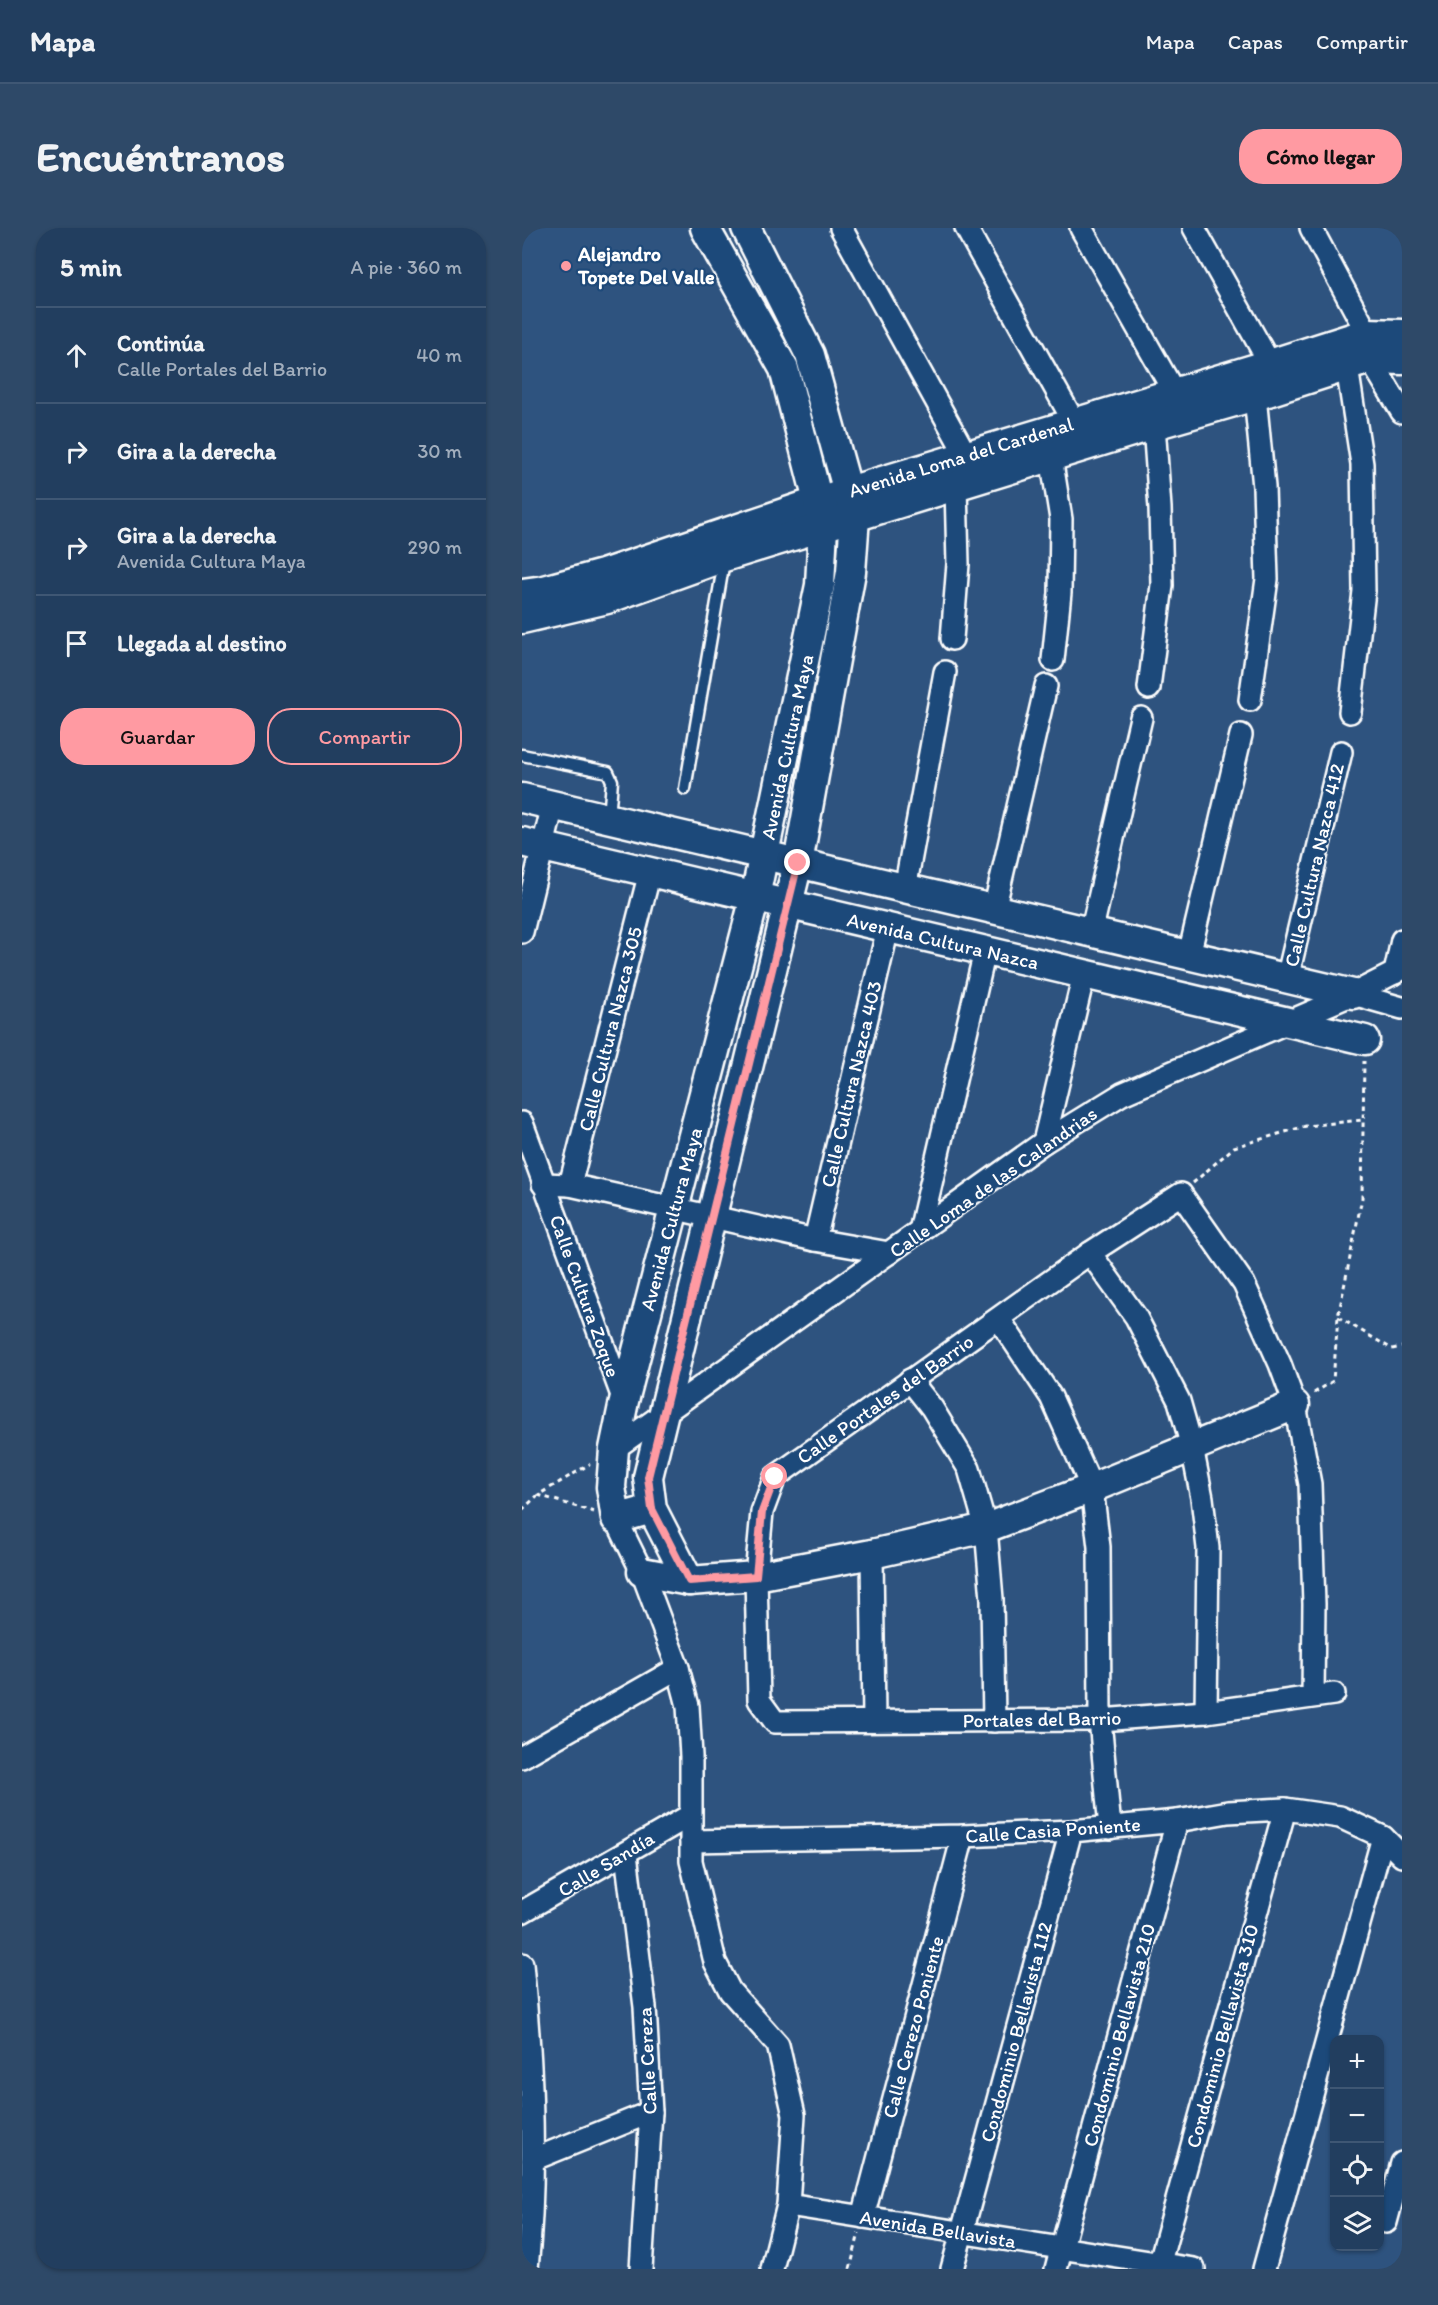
<!DOCTYPE html>
<html lang="es">
<head>
<meta charset="utf-8">
<style>
  body { margin:0; font-family:Itim,sans-serif; background:#2e4968; color:#f1f3f6 }
  .controls { position:absolute; right:18px; bottom:18px; display:grid; overflow:hidden; border-radius:12px; box-shadow:0 2px 4px #0004 }
  .controls button { width:54px; height:54px; display:grid; place-items:center; padding:0; border:0; border-bottom:2px solid #3f5774; background:#223e5f; color:#f1f3f6; font:30px sans-serif }
  .stop { position:absolute; width:18px; height:18px; margin:-14px; border:4px solid #ff9aa2; border-radius:50%; background:#fff }
  .stop.end { background:#ff9aa2; border-color:#fff; box-shadow:0 2px 6px #0008 }
  .list { margin:0; padding:0; list-style:none }
  h2 { display:flex; justify-content:space-between; align-items:center; height:78px; margin:0; padding:0 24px; font-size:26px }
  h2 small { font-size:20px; font-weight:400; color:#a2aebd }
  .list li { display:grid; grid-template-columns:39px 1fr auto; gap:18px; align-items:center; box-sizing:border-box; height:96px; padding:0 24px; border-top:2px solid #3f5774 }
  .list b { display:block; font-size:22px; white-space:nowrap }
  .list p { margin:0; font-size:20px; white-space:nowrap; color:#a2aebd }
  .list em { font-size:20px; font-style:normal; color:#a2aebd }
  .actions { display:flex; gap:12px; padding:18px 24px }
  .actions a { flex:1; padding:14px 0; border:2px solid #ff9aa2; border-radius:24px; text-align:center; font-size:21px; color:#ff9aa2 }
  .actions .main { background:#ff9aa2; color:#111 }
  .icon { flex:none; width:33px; height:33px; fill:none; stroke:currentColor; stroke-width:2; stroke-linecap:round; stroke-linejoin:round }
  .map { position:relative; flex:none; width:880px; height:2041px; overflow:hidden; border-radius:24px }
  header { display:flex; align-items:center; gap:36px; box-sizing:border-box; height:84px; padding:0 30px; background:#223e5f; border-bottom:2px solid #3f5774 }
  header strong { font-size:28px }
  nav { display:flex; gap:33px; margin-inline-start:auto; font-size:21px }
  .intro { display:flex; align-items:center; justify-content:space-between; box-sizing:border-box; height:144px; padding:0 36px }
  h1 { margin:0; font-size:42px }
  .button { padding:15px 27px; border-radius:24px; background:#ff9aa2; color:#111; font-size:21px; font-weight:700 }
  main { display:flex; gap:36px; padding:0 36px }
  aside { flex:1; background:#223e5f; border-radius:24px; box-shadow:0 2px 4px #0004 }
  .map>svg:first-child { display:block }
  .lines { fill:none; stroke-linecap:round; stroke-linejoin:round }
  .lane-casing { stroke:#fff; stroke-width:15 }
  .street-casing { stroke:#fff; stroke-width:26 }
  .secondary-casing { stroke:#fff; stroke-width:33 }
  .path { stroke:#fff; stroke-width:3; stroke-dasharray:4.5 4.5; stroke-linecap:butt }
  .lane { stroke:#1f4a7a; stroke-width:10 }
  .street { stroke:#1f4a7a; stroke-width:21 }
  .secondary { stroke:#1f4a7a; stroke-width:28 }
  .route { stroke:#ff9aa2; stroke-width:8 }
  .poi-dot { fill:#ff9aa2; stroke:#1f4a7a; stroke-width:2 }
  .labels { text-anchor:middle; dominant-baseline:central; stroke-width:4.5; stroke-linejoin:round; paint-order:stroke }
  .poi-label { font-size:20px; font-weight:bold; fill:#fff; stroke:#1f4a7a; text-anchor:start }
  .street-label { font-size:20px; fill:#fff; stroke:#1f4a7a }
</style>
</head>
<body>
<header>
<strong>Mapa</strong>
<nav><a>Mapa</a><a>Capas</a><a>Compartir</a></nav>
</header>
<div class="intro"><h1>Encuéntranos</h1><a class="button">Cómo llegar</a></div>
<main>
<aside>
<h2>5 min<small>A pie · 360 m</small></h2>
<ul class="list">
<li><svg class="icon" aria-label="ahead" viewBox="0 0 24 24"><path d="M12 20V5M6 11l6-6 6 6"/></svg><div><b>Continúa</b><p>Calle Portales del Barrio</p></div><em>40 m</em></li>
<li><svg class="icon" aria-label="right" viewBox="0 0 24 24"><path d="M7 20v-9h11M14 6l5 5-5 5"/></svg><div><b>Gira a la derecha</b></div><em>30 m</em></li>
<li><svg class="icon" aria-label="right" viewBox="0 0 24 24"><path d="M7 20v-9h11M14 6l5 5-5 5"/></svg><div><b>Gira a la derecha</b><p>Avenida Cultura Maya</p></div><em>290 m</em></li>
<li><svg class="icon" aria-label="arrive" viewBox="0 0 24 24"><path d="M6 21V4h12l-3 4 3 4H6"/></svg><div><b>Llegada al destino</b></div></li>
</ul>
<div class="actions"><a class="main">Guardar</a><a>Compartir</a></div>
</aside>
<div class="map">
<svg width="880" height="2041" viewBox="0 0 880 2041">
  <rect width="100%" height="100%" fill="#2e537f"/>
  <filter id="ink" filterUnits="userSpaceOnUse"><feTurbulence type="fractalNoise" baseFrequency=".0167" numOctaves="2"/><feDisplacementMap in="SourceGraphic" scale="12" xChannelSelector="R" yChannelSelector="G"/><feConvolveMatrix kernelMatrix="1 2 1 2 8 2 1 2 1" color-interpolation-filters="sRGB"/></filter>
  <g filter="url(#ink)">
    <g class="lines">
      <defs>
        <g id="lane">
          <path d="M0,527L86,544L90,553L87,590"/>
          <path d="M163,561L202,333"/>
        </g>
        <g id="street">
          <path d="M319,0L444,227"/>
          <path d="M444,0L552,194"/>
          <path d="M559,0L652,164"/>
          <path d="M672,0L748,136"/>
          <path d="M789,0L845,105L848,131L880,184"/>
          <path d="M825,139L840,236L842,363L828,484"/>
          <path d="M529,229L539,291L538,365L531,432"/>
          <path d="M430,411L436,336L434,258"/>
          <path d="M627,460L640,357L638,280L632,197"/>
          <path d="M728,472L745,351L742,259L733,168"/>
          <path d="M383,661L423,444"/>
          <path d="M472,682L524,458"/>
          <path d="M0,704L31,577"/>
          <path d="M569,705L619,490"/>
          <path d="M667,727L719,507"/>
          <path d="M873,745L880,712"/>
          <path d="M765,751L819,524"/>
          <path d="M831,766L880,780"/>
          <path d="M0,895L102,1173"/>
          <path d="M522,914L562,746"/>
          <path d="M21,956L48,957L293,1012L367,1025"/>
          <path d="M48,957L128,644"/>
          <path d="M398,1003L463,723"/>
          <path d="M293,1012L366,700"/>
          <path d="M568,1025L614,1089L657,1173L670,1219L680,1270L686,1320L684,1484"/>
          <path d="M477,1091L529,1169L570,1260L577,1319L578,1492L588,1600"/>
          <path d="M388,1152L410,1180L447,1241L464,1300L470,1371L472,1493"/>
          <path d="M92,1221L522,914L600,866L831,766L880,741"/>
          <path d="M94,1291L120,1344L156,1440L166,1478L169,1528V1633L193,1734L208,1763L256,1817L272,1887L266,1977L250,2041"/>
          <path d="M350,1326L352,1493"/>
          <path d="M791,1468L792,1376L788,1256L773,1177L758,1136L722,1056L659,966L568,1025L253,1249L240,1284L234,1348L237,1472L253,1494L578,1492L684,1484L812,1466"/>
          <path d="M0,1529L156,1440"/>
          <path d="M169,1613L441,1608L549,1603L655,1593L706,1584L763,1581L818,1589L861,1609L880,1628"/>
          <path d="M104,1626L123,1779L129,1884L119,2041"/>
          <path d="M0,1684L167,1588"/>
          <path d="M0,1736C10,1834 15,1943 5,2041"/>
          <path d="M10,1932L129,1884"/>
          <path d="M266,1977L672,2041"/>
          <path d="M341,1989L441,1608"/>
          <path d="M864,1994L880,1935"/>
          <path d="M430,2041L549,1603"/>
          <path d="M534,2041L655,1593"/>
          <path d="M636,2041L763,1581"/>
          <path d="M742,2041L861,1609"/>
        </g>
        <g id="secondary">
          <path d="M0,365L22,362L81,346L327,263L748,136L845,105L880,106"/>
          <path d="M0,391L85,371L202,329L632,197L733,168L848,131L880,132"/>
          <path d="M0,570L831,766"/>
          <path d="M0,614L843,812"/>
          <path d="M130,1281L94,1291L89,1259L92,1221L102,1173L233,669L298,357L301,299L296,273L262,141L183,0"/>
          <path d="M120,1344L167,1353L234,1348L350,1326L464,1300L570,1260L773,1177"/>
          <path d="M167,1353L130,1281L126,1249L276,635L329,344L333,289L288,127L224,0"/>
        </g>
      </defs>
      <use href="#lane" class="lane-casing"/>
      <use href="#street" class="street-casing"/>
      <use href="#secondary" class="secondary-casing"/>
      <g class="path">
        <path d="M671,955L712,919L784,898L840,892"/>
        <path d="M816,1089L870,1121L880,1119"/>
        <path d="M792,1165L811,1153L816,1089L840,970L842,833"/>
        <path d="M16,1267L72,1284"/>
        <path d="M0,1282L16,1267L68,1236"/>
        <path d="M328,2041L337,2005"/>
      </g>
      <use href="#lane" class="lane"/>
      <use href="#street" class="street"/>
      <use href="#secondary" class="secondary"/>
    </g>
  </g>
  <g class="lines" filter="url(#ink)">
    <path class="route" d="M253,1249L240,1284L234,1348L167,1353L130,1281L126,1249L276,635"/>
  </g>
  <circle class="poi-dot" cx="44" cy="38" r="6"/>
  <g class="labels">
    <g class="poi-label">
      <text x="56" y="26">Alejandro<tspan x="56" dy="23">Topete Del Valle</tspan></text>
    </g>
    <g class="street-label">
      <text transform="translate(439 229) rotate(-17)">Avenida Loma del Cardenal</text>
      <text transform="translate(265 519) rotate(-78)">Avenida Cultura Maya</text>
      <text transform="translate(792 637) rotate(-77)">Calle Cultura Nazca 412</text>
      <text transform="translate(421 713) rotate(13)">Avenida Cultura Nazca</text>
      <text transform="translate(88 801) rotate(-76)">Calle Cultura Nazca 305</text>
      <text transform="translate(329 856) rotate(-77)">Calle Cultura Nazca 403</text>
      <text transform="translate(471 954) rotate(-35)">Calle Loma de las Calandrias</text>
      <text transform="translate(149 991) rotate(-75)">Avenida Cultura Maya</text>
      <text transform="translate(63 1068) rotate(70)">Calle Cultura Zoque</text>
      <text transform="translate(363 1171) rotate(-35)">Calle Portales del Barrio</text>
      <text transform="translate(520 1491) rotate(-1)">Portales del Barrio</text>
      <text transform="translate(531 1602) rotate(-4)">Calle Casia Poniente</text>
      <text transform="translate(84 1636) rotate(-31)">Calle Sandía</text>
      <text transform="translate(391 1799) rotate(-75)">Calle Cerezo Poniente</text>
      <text transform="translate(494 1804) rotate(-75)">Condominio Bellavista 112</text>
      <text transform="translate(597 1807) rotate(-75)">Condominio Bellavista 210</text>
      <text transform="translate(700 1808) rotate(-75)">Condominio Bellavista 310</text>
      <text transform="translate(125 1833) rotate(-93)">Calle Cereza</text>
      <text transform="translate(416 2001) rotate(9)">Avenida Bellavista</text>
    </g>
  </g>
</svg>
<div class="controls">
<button>+</button>
<button>−</button>
<button><svg class="icon" aria-label="locate" viewBox="0 0 24 24"><circle cx="12" cy="12" r="6"/><path d="M12 2v4M12 18v4M2 12h4M18 12h4"/></svg></button>
<button><svg class="icon" aria-label="layers" viewBox="0 0 24 24"><path d="M12 4l9 5-9 5-9-5zM3 14l9 5 9-5"/></svg></button>
</div>
<div class="stop" style="left:253px;top:1249px"></div>
<div class="stop end" style="left:276px;top:635px"></div>
</div>
</main>
</body>
</html>
